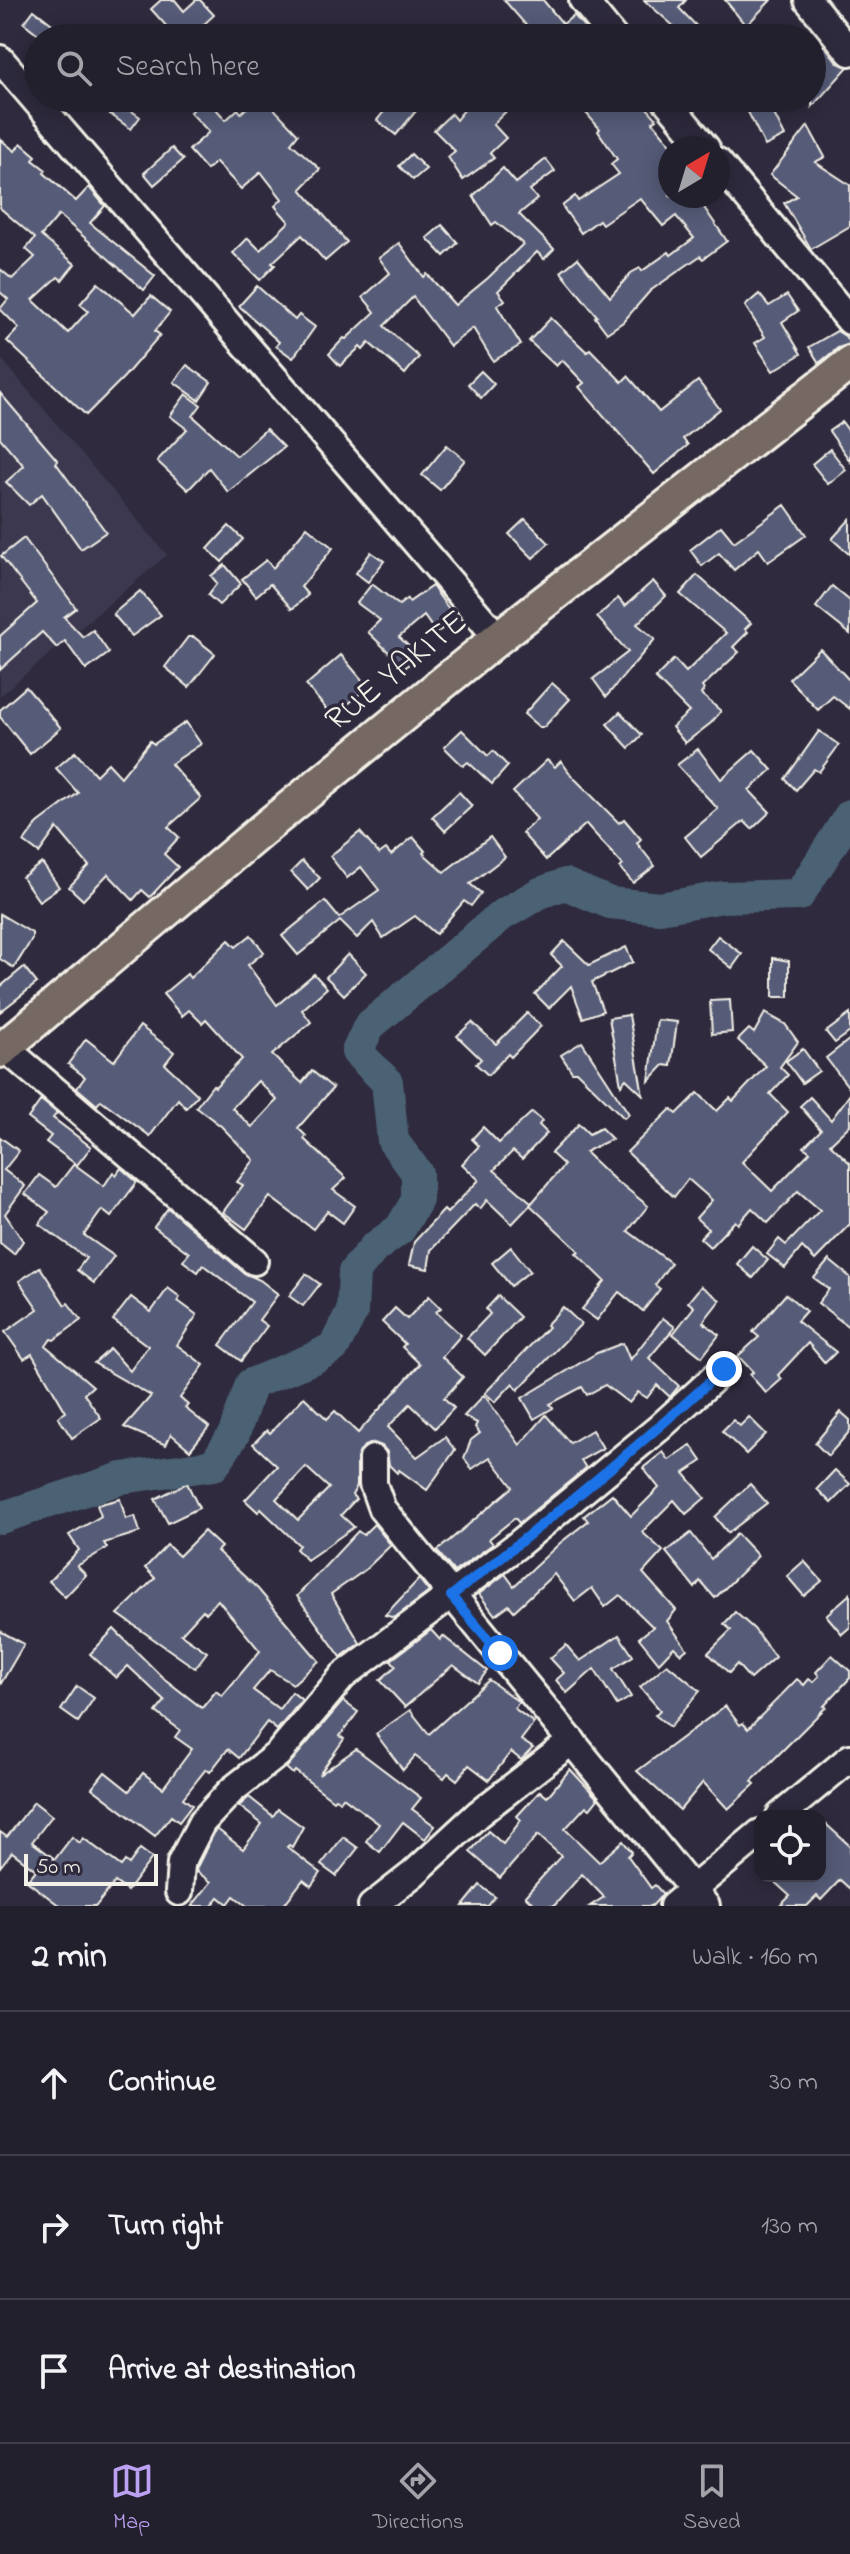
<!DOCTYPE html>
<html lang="en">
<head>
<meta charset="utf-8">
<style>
  body { margin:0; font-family:"Indie Flower",sans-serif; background:#2b2836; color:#f1f3f6 }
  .controls { position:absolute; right:24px; bottom:24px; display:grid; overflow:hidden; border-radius:16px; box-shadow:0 4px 20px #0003 }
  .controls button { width:72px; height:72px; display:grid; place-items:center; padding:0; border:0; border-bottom:2px solid #403e4a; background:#23202e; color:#f1f3f6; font:40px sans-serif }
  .compass { position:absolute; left:658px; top:136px; width:72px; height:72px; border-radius:50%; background:#23202e; box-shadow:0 4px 20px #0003; rotate:38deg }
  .scale { position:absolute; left:24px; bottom:20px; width:134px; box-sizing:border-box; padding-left:8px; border:4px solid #f4f1e8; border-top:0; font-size:22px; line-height:28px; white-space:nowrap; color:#f4f1e8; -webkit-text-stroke:6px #2f2a3d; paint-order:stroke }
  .stop { position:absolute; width:24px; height:24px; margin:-18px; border:6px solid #1a73e8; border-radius:50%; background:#fff }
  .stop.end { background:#1a73e8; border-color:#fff; box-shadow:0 2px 8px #0008 }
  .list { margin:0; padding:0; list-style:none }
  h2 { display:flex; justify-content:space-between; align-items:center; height:104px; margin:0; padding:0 32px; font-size:34px }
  h2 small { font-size:26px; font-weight:400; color:#a3a3aa }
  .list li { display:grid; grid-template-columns:52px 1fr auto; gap:24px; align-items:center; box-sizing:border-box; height:144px; padding:0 32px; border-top:2px solid #403e4a }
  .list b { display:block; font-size:30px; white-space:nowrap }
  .list em { font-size:26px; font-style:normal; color:#a3a3aa }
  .icon { flex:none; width:44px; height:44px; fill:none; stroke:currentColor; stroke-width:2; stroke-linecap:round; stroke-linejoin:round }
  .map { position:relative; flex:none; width:850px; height:1906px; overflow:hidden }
  .search { position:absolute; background:#23202e; box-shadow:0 4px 20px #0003; left:24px; right:24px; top:24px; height:88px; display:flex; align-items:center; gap:20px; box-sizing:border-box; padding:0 28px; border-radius:44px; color:#a3a3aa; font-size:30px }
  .sheet { height:536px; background:#23202e }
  nav { display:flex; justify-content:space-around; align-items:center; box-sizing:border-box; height:112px; border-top:2px solid #403e4a; background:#23202e; font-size:22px; color:#a3a3aa }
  nav a { display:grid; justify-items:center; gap:4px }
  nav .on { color:#bca0f2 }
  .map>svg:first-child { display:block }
  .built { fill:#3b394f }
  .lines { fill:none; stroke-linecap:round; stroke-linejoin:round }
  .river { stroke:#4b6275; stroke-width:32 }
  .building { fill:#575c78; stroke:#f4f1e8; stroke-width:2; fill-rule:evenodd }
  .minor-casing { stroke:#f4f1e8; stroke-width:32 }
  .major-casing { stroke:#f4f1e8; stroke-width:38 }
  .minor { stroke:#2f2a3d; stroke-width:26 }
  .major { stroke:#766964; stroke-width:32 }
  .route { stroke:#1a73e8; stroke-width:10 }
  .labels { text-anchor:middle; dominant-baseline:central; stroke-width:7; stroke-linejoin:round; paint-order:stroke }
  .street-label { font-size:34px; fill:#f4f1e8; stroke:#2f2a3d }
</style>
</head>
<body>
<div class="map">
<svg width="850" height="1906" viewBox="0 0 850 1906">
  <rect width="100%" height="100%" fill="#2f2a3d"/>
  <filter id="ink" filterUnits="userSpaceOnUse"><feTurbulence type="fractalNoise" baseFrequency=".0125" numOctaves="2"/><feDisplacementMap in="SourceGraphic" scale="16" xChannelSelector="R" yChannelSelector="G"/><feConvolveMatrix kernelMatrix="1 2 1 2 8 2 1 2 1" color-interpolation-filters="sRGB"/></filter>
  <g filter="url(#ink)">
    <path class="built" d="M0,357L167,555L0,696Z"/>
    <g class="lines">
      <path class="river" d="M0,1518L122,1478L214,1465L234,1434L251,1384L314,1358L334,1347L352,1312L354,1272L374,1248L400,1229L417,1200V1173L393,1141L387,1082L357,1052L369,1026L502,915L540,893L565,884L610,903L660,908L723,897L799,895L850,815"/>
    </g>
    <g class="building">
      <path d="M161,0H175L184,11L196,0H200L214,15L189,38H177L151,9Z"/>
      <path d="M504,0H543L563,24L574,15L586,29L575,38H537Z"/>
      <path d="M644,0H686L679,8L708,38H668L677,29Z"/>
      <path d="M725,0H771L746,26Z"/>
      <path d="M34,10L52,24L42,37L24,23Z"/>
      <path d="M824,45L838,63L848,67L812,107V58Z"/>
      <path d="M179,98H206L226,120L238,109L241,113L258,98H264L298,134L291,143L320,169L301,189L347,242L325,261L302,235L272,263L275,265L260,280L233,253L248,238L260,250L289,222L275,206L282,199L261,172L241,189L216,162L207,170L189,150L209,132L190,112L193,110Z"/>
      <path d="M395,98H422L413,109L416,111L396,135L377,120Z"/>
      <path d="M474,98H520L493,124L506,138L490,153L494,158L463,180L448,157L455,151L434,130L451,114L456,120Z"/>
      <path d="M573,98H638L657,119L653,122L670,143V196H696L727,241L703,259L700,256L650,291L623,322L607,333L595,317L597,316L561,272L578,258L610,297L631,273L640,268L642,271L669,252L671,255L694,238L676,216L663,226L640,198L602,224L599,220L581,233L562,206L575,196L578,201L619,174L611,164L617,159L598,131L600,129Z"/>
      <path d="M752,98H766L785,136L765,146L743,102Z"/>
      <path d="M119,102L140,117L131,129L110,114Z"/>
      <path d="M808,126L825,157L815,162L850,185V226L811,249L784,203L797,196L770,175Z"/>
      <path d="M0,139L15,151L21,143L36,156L33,160L46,170L44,173L76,201L89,187L105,206L90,223L155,276L144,290L59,215L41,236L75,264L62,280L58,277L33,300L68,333L88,311L80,304L98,283L135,314L151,296L170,312L155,331L160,335L124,377L86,415L7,341L19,328L0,309L8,299L0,292V269L12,279L35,257L26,249L35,238L0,208Z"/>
      <path d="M172,148L183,160L154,185L144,173Z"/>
      <path d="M411,154L426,169L413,180L399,166Z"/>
      <path d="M546,159L555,171L530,190L537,199L519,214L554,249L544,259L537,252L498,291L505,300L497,306L521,345L493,361L473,328L450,346L413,297L384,326L419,357L405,374L369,343L363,350L360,347L340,366L329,354L344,338L346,339L375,312L363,297L390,273L379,258L399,243L424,277L427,274L455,305L488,278L523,244L496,222L492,225L473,196L503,168L516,183Z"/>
      <path d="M442,225L458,243L444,256L427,238Z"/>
      <path d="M257,286L295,320L299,315L315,327L293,358L276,346L279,342L239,306Z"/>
      <path d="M759,294L769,306L787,295L798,311L782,322L801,354L773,371L755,343L765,337L745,306Z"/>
      <path d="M551,318L587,352L590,349L622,382L628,376L659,412L698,381L720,409L683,439L688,445L654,474L579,387L584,383L562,360L556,366L529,341Z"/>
      <path d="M837,331L845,336L850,344L838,348L819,363L809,347Z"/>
      <path d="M187,365L211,382L199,400L174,382Z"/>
      <path d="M481,371L494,384L481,398L468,384Z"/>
      <path d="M0,393L58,461L56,463L106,532L81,549L42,494L29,505L6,482L24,466L0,438Z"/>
      <path d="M186,394L201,405L193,416L237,456L266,429L284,447L228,492L209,468L188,490L157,461L187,429L170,416Z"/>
      <path d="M842,422L850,433V461L829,431Z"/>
      <path d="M447,445L465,460L440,490L422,475Z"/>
      <path d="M830,449L846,470L828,484L812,464Z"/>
      <path d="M785,505L806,535L768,562L759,549L734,570L719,553L702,566L690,550L721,526L734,542Z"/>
      <path d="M525,519L549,543L533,558L509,534Z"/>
      <path d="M850,519V555L832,539Z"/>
      <path d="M229,526L243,539L222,562L208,549Z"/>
      <path d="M307,527L333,548L301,587L308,595L292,609L270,584L256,596L242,579L266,560L273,568Z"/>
      <path d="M24,538L76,608L64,617L83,637L93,630L109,653L86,670L65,641L57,648L42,632L0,670V636L37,603L1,556Z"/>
      <path d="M371,552L384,561L368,582L356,573Z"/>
      <path d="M225,565L241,584L219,605L208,595L217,583L211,576Z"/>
      <path d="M697,575L751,623L745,629L748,632L733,647L739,652L702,687L704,690L701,694L721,711L711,723L685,743L672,727L689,712L655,678L674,659L686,672L726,633L680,594Z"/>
      <path d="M653,581L666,596L637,624L655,639L606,697L593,679L628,652L597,617L618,598L625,606Z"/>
      <path d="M372,584L399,605L407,599L409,602L432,586L456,619L436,633L424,616L399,637L418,655L405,668L368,632L380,620L357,603Z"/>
      <path d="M832,586L850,601V634L816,607Z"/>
      <path d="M140,591L161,615L132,636L113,614Z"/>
      <path d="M188,637H194L215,654L189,687L165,667Z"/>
      <path d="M820,649L850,681V709L833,696L818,710L789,679Z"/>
      <path d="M341,655L368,687L333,717L306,685Z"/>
      <path d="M552,683L570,699L544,727H539L524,714Z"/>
      <path d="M26,687L61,728L30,754L0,717V710Z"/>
      <path d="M620,712L642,735L629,748L607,724Z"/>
      <path d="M186,722L201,744L171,764L201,798L168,827L179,837L164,854L178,867L150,897L142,890L133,900L108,874L83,900L69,887L89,866L57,828L39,853L24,842L38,823L78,793L56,768L75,752L96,775L108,763L121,777L150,741L154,744Z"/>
      <path d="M462,730L488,756L493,751L508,766L492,784L468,762L463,766L444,747Z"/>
      <path d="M819,731L839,745L819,772L814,769L796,790L785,779Z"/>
      <path d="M698,749L721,779L754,750L772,770L749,790L770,812L752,829L744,821L701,857L685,837L718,809L677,765Z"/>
      <path d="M547,760L555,767L561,761L572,776L619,823L624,819L641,839L637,843L655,866L633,883L620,868L623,865L586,824L546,860L522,833L537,819L513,792Z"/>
      <path d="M459,792L472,806L445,831L432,817Z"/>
      <path d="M360,832L379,854L386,849L391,855L413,837L425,851L423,853L444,872L490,837L505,857L470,884L481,893L471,906L464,901L436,934L415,916L383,938L373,922L357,938L340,921L298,955L282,936L325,901L339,918L379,890L361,867L347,878L330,856Z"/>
      <path d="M302,861L320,878L308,890L291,872Z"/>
      <path d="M42,863L59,887L39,901L22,877Z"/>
      <path d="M0,914L32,933V939L14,968L0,959Z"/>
      <path d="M251,935L264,952L248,965L277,1005L314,974L327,988L302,1010L311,1022L272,1055L302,1083L312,1071L333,1088L298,1128L306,1136L304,1139L346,1178L333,1190L355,1206L343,1223L327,1211L313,1229L270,1197L246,1229L223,1212L243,1185L237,1182L254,1160L221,1126L196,1107L213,1085L215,1087L242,1059L206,1019L202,1023L189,1010L182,1016L163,994L187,974L190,978L229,940L236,947ZM258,1081L277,1100L252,1127L232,1108Z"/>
      <path d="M718,936L742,954L732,968L708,949Z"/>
      <path d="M564,941L589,965L626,947L633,962L592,982L603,1011L583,1018L571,986L549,1008L535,994L562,966L551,955Z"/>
      <path d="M348,954L366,973L344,995L326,977Z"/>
      <path d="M773,958L789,961V997H773Z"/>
      <path d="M24,967L37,983L0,1012V987Z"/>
      <path d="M730,1000L732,1032L712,1034L710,1001Z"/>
      <path d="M527,1013L541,1026L511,1057L508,1054L488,1075L476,1064L481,1059L457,1036L472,1022L496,1044Z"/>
      <path d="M765,1013L785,1024L798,1042L780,1067L788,1075L770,1094L788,1112L742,1162L772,1191L810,1152L804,1147L821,1130L800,1106L810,1097L831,1120L850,1094V1125L830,1144L850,1163V1224L815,1260L802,1247L785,1268L767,1254L779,1239L786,1245L820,1210L798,1191L768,1223L752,1208L738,1224L735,1221L710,1247L700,1238L708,1229L696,1218L712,1200L688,1179L674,1197L627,1152L671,1109L677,1114L698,1093L717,1111L730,1098L733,1101L766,1066L738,1040L749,1029L754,1033Z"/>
      <path d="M850,1014V1032L835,1043L826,1032Z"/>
      <path d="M629,1015L643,1095L626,1079L621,1085L609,1018Z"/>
      <path d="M657,1020L677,1022L671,1066L664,1065L649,1081Z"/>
      <path d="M140,1026L174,1052L165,1064L198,1095L186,1108L178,1099L150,1136L101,1100L97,1105L77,1088L85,1077L68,1064L86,1039L114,1061Z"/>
      <path d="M850,1039V1089L826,1058Z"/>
      <path d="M582,1042L629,1114L624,1118L577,1072H572L561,1055Z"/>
      <path d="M803,1049L819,1071L802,1083L786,1061Z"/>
      <path d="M41,1100L57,1113L53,1118L91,1147L77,1165L46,1142L51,1136L28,1118Z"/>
      <path d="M532,1112L542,1121L539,1125L547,1133L522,1159L513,1151L494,1170L532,1203L512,1224L487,1200L480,1209L475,1204L431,1250L428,1269L409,1265L414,1242L444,1210L447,1213L479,1180L462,1164L479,1146L472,1139L483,1127L499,1143Z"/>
      <path d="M579,1124L589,1134L601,1128L612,1139L585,1152L620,1185L621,1184L648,1206L628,1231L671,1263L655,1285L660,1289L643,1311L619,1292L597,1320L582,1309L605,1281L576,1253L579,1251L530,1205L564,1165L551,1153Z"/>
      <path d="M0,1137L19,1151L4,1170L25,1186L5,1214L23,1241L14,1254L0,1243Z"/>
      <path d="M74,1164L104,1186L113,1172L116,1175L121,1168L137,1182L111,1217L102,1210L84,1235L114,1256L94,1283L77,1270L86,1258L39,1224L49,1212L25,1194L39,1175L56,1187Z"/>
      <path d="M168,1208L244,1273L260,1280L278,1294L259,1320L267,1326L241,1361L220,1345L252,1302L203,1265L198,1272L183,1261L189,1253L154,1227Z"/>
      <path d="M752,1246L768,1260L753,1278L737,1264Z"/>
      <path d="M511,1247L530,1271L511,1286L492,1263Z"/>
      <path d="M829,1260L850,1277V1328L818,1303L829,1289L814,1278Z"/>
      <path d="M40,1267L65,1305L68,1303L81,1320L54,1340L51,1339L46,1346L93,1386L84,1394L101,1418L72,1438L58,1417L66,1412L32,1354L24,1359L5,1332L38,1309L19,1281Z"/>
      <path d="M306,1274L320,1284L303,1306L289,1296Z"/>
      <path d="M701,1286L720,1300L703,1322L719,1335L702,1357L673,1334L694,1307L688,1302Z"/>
      <path d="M168,1288L180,1297L178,1301L197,1315L177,1345L204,1365L180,1398L188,1405L185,1408L209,1427L190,1450L171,1434L166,1445L124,1427L151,1396L94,1363L110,1349L130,1371L148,1346L113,1320L131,1297L151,1312Z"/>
      <path d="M786,1294L806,1311L797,1321L836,1352L825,1363L808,1343L778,1375L782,1379L766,1393L750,1375L753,1372L738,1356L759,1337L753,1332Z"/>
      <path d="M429,1296L441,1308L436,1312L461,1335L442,1357L463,1377L444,1398L454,1408L435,1428L410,1404L388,1427L417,1457L445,1437L455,1450L427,1490L399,1470L397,1473L389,1465L387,1452L382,1446L374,1443L364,1446L357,1458V1486L352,1495L356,1499L341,1515L354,1527L307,1560L296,1549L299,1545L261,1509L258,1512L245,1500L277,1466L253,1444L267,1430L270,1433L304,1397L327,1419L335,1411L358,1433L420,1364L402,1347L405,1344L382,1322L395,1308L407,1319ZM306,1467L329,1488L298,1520L276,1499Z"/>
      <path d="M498,1296L520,1317L485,1355L467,1338L490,1314L486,1309Z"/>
      <path d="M563,1307L581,1324L518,1390L513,1383L495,1402L485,1393L548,1327L546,1325Z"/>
      <path d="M663,1318L675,1327L649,1358L679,1386L670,1397L657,1385L647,1398L638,1392L629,1403L605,1385L587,1395L582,1387L550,1404L553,1408L534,1419L522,1398L597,1353L623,1343L630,1360Z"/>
      <path d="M484,1395L520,1445L546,1415L570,1443L592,1430L603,1448L581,1460L586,1468L519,1523L515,1518L489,1539L493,1544L454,1572L437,1551L513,1487L490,1457L472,1469L464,1458L471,1440L480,1433L475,1427L477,1423L464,1416Z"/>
      <path d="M841,1412L850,1420V1431L828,1456L815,1443Z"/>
      <path d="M749,1417L766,1434L746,1454L722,1431L733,1420L740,1426Z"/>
      <path d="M691,1445L702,1461L684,1473L705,1498L686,1514L674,1500L642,1532L663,1551L643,1573L676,1610L667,1621L687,1649L681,1654L674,1647L659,1663L639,1638L653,1627L620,1595L605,1607L592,1588L575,1601L554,1574L514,1611L509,1605L495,1615L479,1594L505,1574L514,1586L560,1543L588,1521L584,1516L612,1494L631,1516L659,1488L643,1468L663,1452L669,1460Z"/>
      <path d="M835,1470L850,1484L831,1503L817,1489Z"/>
      <path d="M187,1483L199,1508L168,1523L155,1499Z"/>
      <path d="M750,1484L767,1503L728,1533L715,1517Z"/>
      <path d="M120,1499L126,1519L135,1516L140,1532L104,1543L107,1548L77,1566L86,1575L65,1597L49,1581L79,1550L69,1535L101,1516L97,1505Z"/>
      <path d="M374,1524L391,1545L365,1570L331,1594L360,1643L341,1657L297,1596L358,1531L363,1535Z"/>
      <path d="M204,1531L221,1547L217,1551L258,1589L319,1661L293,1684L270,1670L253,1690L279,1709L292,1692L302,1700L277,1730L267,1722L239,1758L228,1749L210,1772L206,1769L183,1798L192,1805L179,1822L171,1816L155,1836L92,1788L105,1772L129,1791L143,1773L163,1788L192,1749L175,1737L180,1730L156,1712L165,1701L128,1666L116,1678L90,1654L114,1629L162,1677L202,1708L216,1691L222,1696L260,1651L218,1600L206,1613L203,1610L181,1634L207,1652L195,1668L118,1614L155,1578L145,1568L167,1545L179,1556Z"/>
      <path d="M691,1533L711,1559L737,1534L758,1556L715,1598L700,1581L695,1588L666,1552Z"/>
      <path d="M804,1561L822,1581L804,1596L787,1576Z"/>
      <path d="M419,1579L429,1592L394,1618L385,1615Z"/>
      <path d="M850,1594V1627L842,1634L826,1615Z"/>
      <path d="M735,1612L754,1629L775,1657L750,1679L737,1664L729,1673L708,1653L731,1630L724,1624Z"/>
      <path d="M431,1630L440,1640L443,1636L487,1671L478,1683L453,1665L405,1707L380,1680L396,1666L391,1660Z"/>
      <path d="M0,1631L24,1644L0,1685Z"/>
      <path d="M619,1635L633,1656L613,1669L631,1697L617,1705L594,1669L567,1693L556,1680L564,1673L550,1658L566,1645L580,1661Z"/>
      <path d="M832,1655L850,1671V1678L824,1706L826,1707L752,1781L755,1784L728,1809L703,1782L680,1810L637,1771L725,1706L740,1725L743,1723L748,1729L797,1679L804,1685L809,1679L813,1682L819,1676L816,1672Z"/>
      <path d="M667,1664L700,1691L670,1727L655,1715L660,1710L640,1687Z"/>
      <path d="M489,1680L519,1702L514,1708L534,1723L521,1740L533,1748L521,1760L511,1752L489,1780L469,1765L457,1780L448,1773L444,1778L415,1756L403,1770L376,1734L410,1710L429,1734Z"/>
      <path d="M77,1686L94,1698L78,1722L61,1710Z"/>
      <path d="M343,1701L358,1712L340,1736L344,1739L319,1775L356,1749L421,1798L412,1809L435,1826L425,1839L403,1822L380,1852L366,1841L379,1824L343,1797L340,1801L335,1798L333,1800L295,1771L293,1774L286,1768Z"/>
      <path d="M570,1769L598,1799L590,1809L586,1806L565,1829L599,1862L623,1841L632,1852L628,1856L651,1888L655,1885L663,1894L652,1906H590L604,1897L582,1874L554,1906H536L525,1896L561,1856L538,1835L500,1878L470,1852L488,1831L503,1844L521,1820L517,1816L540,1791L547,1797Z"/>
      <path d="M249,1797L273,1816L278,1809L303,1827L292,1847L289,1845L287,1847L321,1873L311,1886L303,1880L283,1906H247L234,1896L228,1904L219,1897L212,1906H192L211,1882L196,1871L197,1867L215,1831L217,1829L243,1849L262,1824L239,1806Z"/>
      <path d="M34,1802L52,1816L32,1842L55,1859L72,1837L80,1843L83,1838L121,1866L125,1861L129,1864L140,1849L152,1858L127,1891L115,1882L96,1906H60L27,1881L36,1870L12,1852L0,1867V1832L7,1837Z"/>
      <path d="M827,1825L850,1846V1889L840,1880L821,1900L817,1896L807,1906H780L790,1896L768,1876H820V1833Z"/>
      <path d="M343,1837L358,1848L336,1876L321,1865Z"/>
      <path d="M480,1885L495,1897L488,1906H463Z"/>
    </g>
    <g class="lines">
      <defs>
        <g id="minor">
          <path d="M583,0L614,38"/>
          <path d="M808,0L850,52"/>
          <path d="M0,59L498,638"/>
          <path d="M664,98L706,148"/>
          <path d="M718,162L850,321"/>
          <path d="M4,1047L254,1261"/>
          <path d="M373,1459V1484L382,1509L706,1906"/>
          <path d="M780,1816L850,1758"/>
          <path d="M179,1892L181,1863L202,1822L232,1790L278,1754L343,1676L516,1546L659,1428L724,1369"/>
          <path d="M372,1906L413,1874L478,1814L572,1741"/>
          <path d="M673,1906L760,1833"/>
        </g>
        <path id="major" d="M0,1051L262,830L498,638L850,363"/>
      </defs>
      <use href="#minor" class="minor-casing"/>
      <use href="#major" class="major-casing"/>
      <use href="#minor" class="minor"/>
      <use href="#major" class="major"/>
    </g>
  </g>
  <g class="lines" filter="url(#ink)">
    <path class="route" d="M500,1653L451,1596C545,1524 636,1449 724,1369"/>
  </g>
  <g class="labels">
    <g class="street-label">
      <text transform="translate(397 672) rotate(-39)">RUE YAKITE</text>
    </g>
  </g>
</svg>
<div class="controls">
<button><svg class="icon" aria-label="locate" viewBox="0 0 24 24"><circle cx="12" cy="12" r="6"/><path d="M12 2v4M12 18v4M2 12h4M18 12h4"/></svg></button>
</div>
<svg class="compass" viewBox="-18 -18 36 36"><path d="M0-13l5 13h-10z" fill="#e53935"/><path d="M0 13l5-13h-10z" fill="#a3a3aa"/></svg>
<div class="scale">50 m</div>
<div class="stop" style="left:500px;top:1653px"></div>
<div class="stop end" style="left:724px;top:1369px"></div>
<div class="search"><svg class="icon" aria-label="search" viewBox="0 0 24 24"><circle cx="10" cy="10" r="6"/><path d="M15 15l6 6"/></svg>Search here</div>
</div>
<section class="sheet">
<h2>2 min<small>Walk · 160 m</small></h2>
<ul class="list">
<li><svg class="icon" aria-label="ahead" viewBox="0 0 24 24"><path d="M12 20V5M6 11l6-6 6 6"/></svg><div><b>Continue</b></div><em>30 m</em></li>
<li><svg class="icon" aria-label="right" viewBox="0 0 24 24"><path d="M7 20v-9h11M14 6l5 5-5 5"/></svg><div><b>Turn right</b></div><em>130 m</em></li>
<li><svg class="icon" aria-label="arrive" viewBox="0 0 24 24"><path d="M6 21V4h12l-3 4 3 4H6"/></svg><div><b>Arrive at destination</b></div></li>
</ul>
</section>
<nav>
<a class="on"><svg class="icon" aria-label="map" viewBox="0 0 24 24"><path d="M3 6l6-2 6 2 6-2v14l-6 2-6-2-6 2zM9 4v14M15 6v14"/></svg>Map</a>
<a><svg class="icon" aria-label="directions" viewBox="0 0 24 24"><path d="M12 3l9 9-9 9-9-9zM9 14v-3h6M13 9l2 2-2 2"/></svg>Directions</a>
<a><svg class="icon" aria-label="saved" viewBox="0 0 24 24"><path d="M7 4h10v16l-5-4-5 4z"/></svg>Saved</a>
</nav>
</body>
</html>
